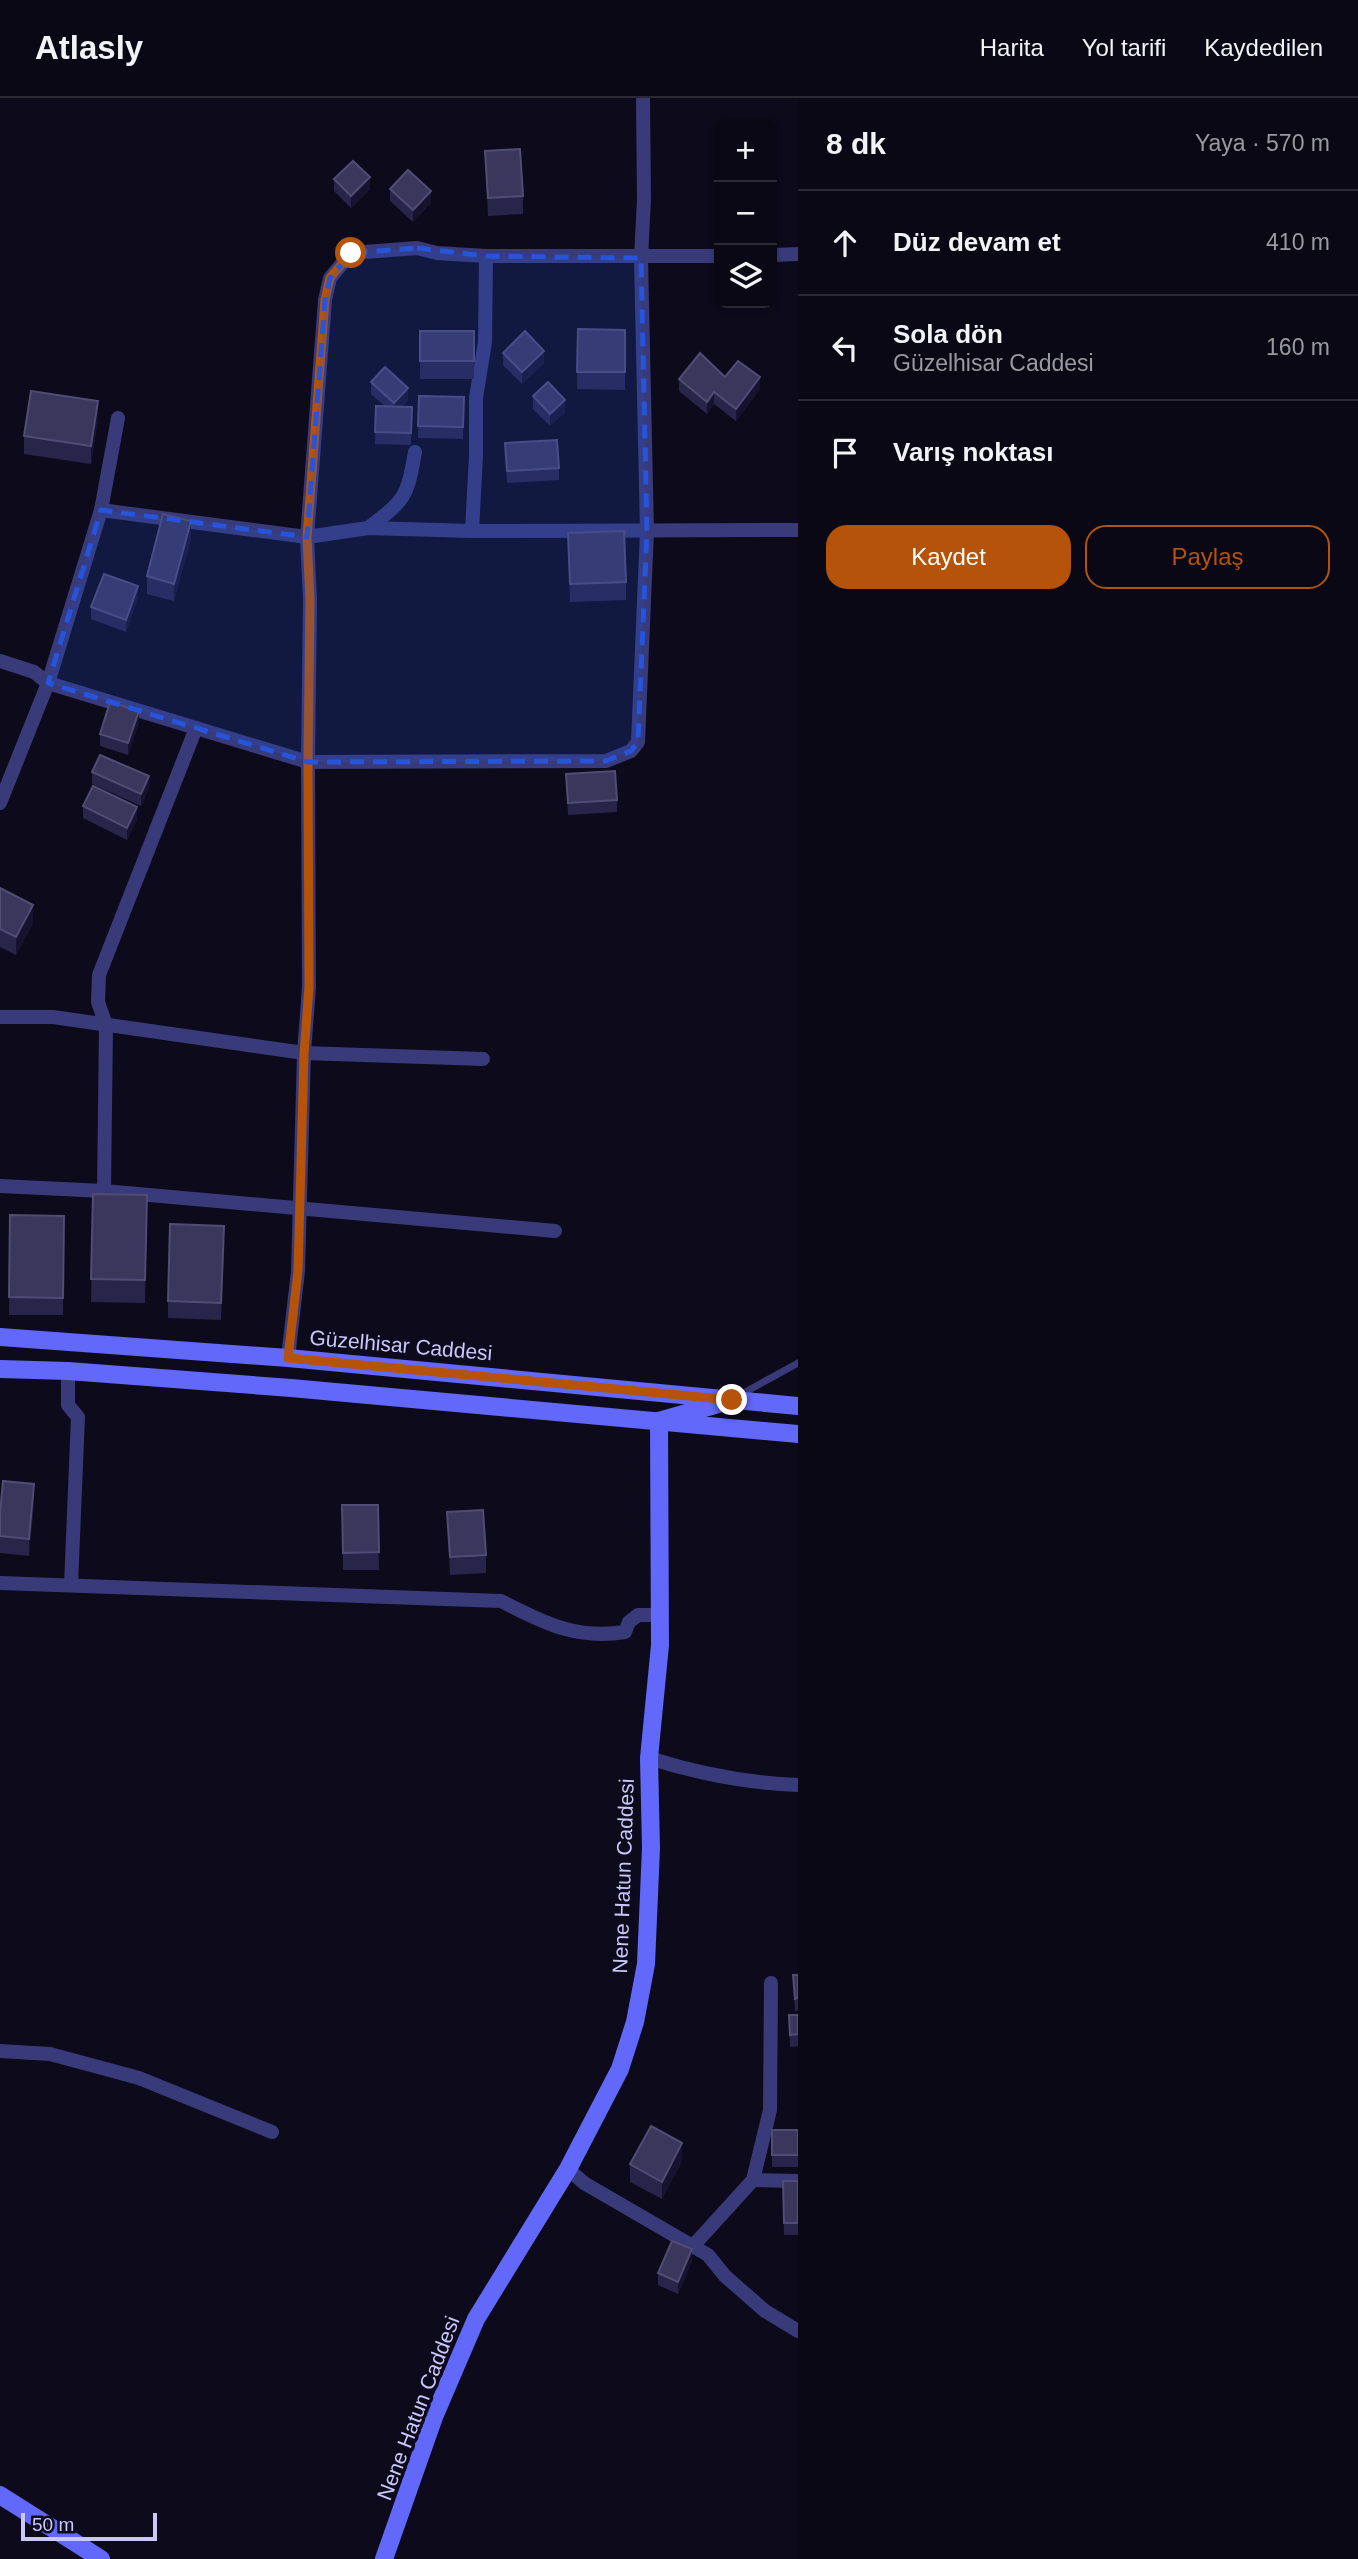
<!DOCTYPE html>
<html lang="tr">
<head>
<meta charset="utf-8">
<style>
  body { margin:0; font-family:Arial,sans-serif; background:#181622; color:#f1f3f6 }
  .controls { position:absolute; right:21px; top:21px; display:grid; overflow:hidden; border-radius:14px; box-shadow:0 2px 5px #0004 }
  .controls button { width:63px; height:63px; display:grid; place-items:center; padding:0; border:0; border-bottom:2px solid #2a2934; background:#0a0814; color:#f1f3f6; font:35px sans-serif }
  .scale { position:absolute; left:21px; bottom:18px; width:136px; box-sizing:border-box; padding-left:7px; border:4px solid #cac7fd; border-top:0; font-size:19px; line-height:24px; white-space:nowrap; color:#cac7fd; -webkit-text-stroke:5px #0d0b1b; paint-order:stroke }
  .stop { position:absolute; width:21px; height:21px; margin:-16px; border:5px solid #b45309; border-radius:50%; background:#fff }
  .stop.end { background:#b45309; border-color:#fff; box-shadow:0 2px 7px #0008 }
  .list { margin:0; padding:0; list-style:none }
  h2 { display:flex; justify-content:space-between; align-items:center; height:91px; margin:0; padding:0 28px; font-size:30px }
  h2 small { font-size:23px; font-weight:400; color:#999aa0 }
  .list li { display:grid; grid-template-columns:46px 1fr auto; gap:21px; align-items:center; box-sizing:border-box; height:105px; padding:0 28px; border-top:2px solid #2a2934 }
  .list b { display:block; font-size:26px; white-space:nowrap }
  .list p { margin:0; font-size:23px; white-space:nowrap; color:#999aa0 }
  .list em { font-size:23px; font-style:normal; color:#999aa0 }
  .actions { display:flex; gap:14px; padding:21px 28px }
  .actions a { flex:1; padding:16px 0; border:2px solid #b45309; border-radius:21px; text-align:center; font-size:24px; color:#b45309 }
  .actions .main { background:#b45309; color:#fff }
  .icon { flex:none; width:38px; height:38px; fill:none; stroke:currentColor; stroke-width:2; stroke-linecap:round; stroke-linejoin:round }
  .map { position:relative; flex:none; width:798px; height:2461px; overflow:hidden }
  header { display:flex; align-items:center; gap:42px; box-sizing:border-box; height:98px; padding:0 35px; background:#0a0814; border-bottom:2px solid #2a2934 }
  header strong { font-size:33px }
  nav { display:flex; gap:38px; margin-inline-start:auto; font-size:24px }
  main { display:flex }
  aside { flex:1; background:#0a0814 }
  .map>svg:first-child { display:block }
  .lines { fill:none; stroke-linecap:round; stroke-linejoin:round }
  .lane { stroke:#383a79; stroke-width:7 }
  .street { stroke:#383a79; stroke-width:14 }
  .secondary { stroke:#6268fa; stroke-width:18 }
  .wall { fill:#292449 }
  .shaded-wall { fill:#17132e }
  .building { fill:#3a365c; stroke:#514c75; stroke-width:2 }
  .route { stroke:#b45309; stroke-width:9 }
  .marked { fill:#2654da; fill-opacity:0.2; stroke:#2654da; stroke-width:5; stroke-dasharray:14 9; stroke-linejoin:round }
  .labels { text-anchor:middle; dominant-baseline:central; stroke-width:7; stroke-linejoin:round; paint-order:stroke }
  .street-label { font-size:21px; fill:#cac7fd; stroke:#0d0b1b }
</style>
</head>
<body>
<header>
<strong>Atlasly</strong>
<nav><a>Harita</a><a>Yol tarifi</a><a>Kaydedilen</a></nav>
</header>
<main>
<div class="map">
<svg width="798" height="2461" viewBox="0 0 798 2461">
  <rect width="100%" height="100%" fill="#0d0b1b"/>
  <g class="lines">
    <path class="lane" d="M738,1298L798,1265"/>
    <g class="street">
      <path d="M772,157L798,156"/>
      <path d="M101,412L307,439L368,430L472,433L798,432"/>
      <path d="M368,430C405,402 407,400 415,354"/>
      <path d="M472,433L476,357V300L485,244L486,158"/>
      <path d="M0,563L34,574L48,585L308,664L606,663L631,653L638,644L647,433L641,160L644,101L643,0"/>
      <path d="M0,705L48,585L101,412L118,320"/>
      <path d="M0,919H53L304,955L483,961"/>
      <path d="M0,1088L104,1093L555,1133"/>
      <path d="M104,1093L106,927L98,904L99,877L196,630"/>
      <path d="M288,1260L298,1173L304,955L309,889L308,664L310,502L307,439L325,202L330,180L351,155L417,150L437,155L486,158H719"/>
      <path d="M68,1273V1307L78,1319L71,1487"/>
      <path d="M0,1485L501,1503C542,1524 576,1542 625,1534L629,1524L638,1517H660"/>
      <path d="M649,1660C699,1676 746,1685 798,1687"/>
      <path d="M0,1953L50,1956L139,1980L272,2034"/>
      <path d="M568,2071L584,2085L708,2157L725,2178L765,2213L798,2233"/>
      <path d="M753,2082L798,2083"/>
      <path d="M693,2148L753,2082L770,2012L771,1885"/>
    </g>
    <g class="secondary">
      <path d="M0,1239L288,1260L798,1308"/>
      <path d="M0,1271L68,1273L291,1290L798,1336"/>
      <path d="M0,2397L101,2461"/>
      <path d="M384,2461L434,2319L476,2221L568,2071L620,1971L635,1924L646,1866L651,1750L649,1660L660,1547L659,1323L732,1302"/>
    </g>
  </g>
  <g class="wall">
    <path d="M485,53L523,98V116L488,118Z"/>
    <path d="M334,81L370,91L351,110L334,93Z"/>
    <path d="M390,91L431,105L413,124L390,103Z"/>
    <path d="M578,231L625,232V292L577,291Z"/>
    <rect x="420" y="233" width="54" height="48"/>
    <path d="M503,255L544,265L522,286L503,267Z"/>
    <path d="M725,279L760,291L736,323L714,306L707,316L679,293V281Z"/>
    <path d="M371,284L408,302L402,309H412L411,347L375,346L376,308H385L371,296Z"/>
    <path d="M419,298L464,299L463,341L418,340Z"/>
    <path d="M533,298L565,314L550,328L533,311Z"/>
    <path d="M98,321L91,366L24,356V338Z"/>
    <path d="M505,345L559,370V382L507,385Z"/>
    <path d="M568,435L626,484V502L570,504Z"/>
    <path d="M191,440L174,503L147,496V478Z"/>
    <path d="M138,500L126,534L91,521V509Z"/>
    <path d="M139,625L128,657L100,648V636Z"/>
    <path d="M92,674L149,690L141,708L92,686Z"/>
    <path d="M566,676L617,702V714L568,717Z"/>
    <path d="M83,708L137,722L127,742L83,720Z"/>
    <path d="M0,790L33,825L16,857L0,849Z"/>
    <path d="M93,1096L147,1097L145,1205L91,1204Z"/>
    <path d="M10,1117L64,1118L63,1217H9Z"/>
    <path d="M224,1146L221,1222L168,1220V1203Z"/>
    <path d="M34,1404L29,1458L0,1455V1415Z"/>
    <path d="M342,1407H378L379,1472H343Z"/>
    <path d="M447,1414L486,1457V1475L450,1477Z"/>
    <path d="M793,1877H798V1912L795,1913Z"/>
    <path d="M789,1917H798V1948L790,1949Z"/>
    <rect x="772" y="2032" width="26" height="37"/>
    <path d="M682,2063L662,2101L630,2084V2066Z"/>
    <path d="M783,2083H798V2137H784Z"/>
    <path d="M692,2163L678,2196L658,2187V2175Z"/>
  </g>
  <g class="shaded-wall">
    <path d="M370,79V91L351,110V98Z"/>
    <path d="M431,93V105L413,124V112Z"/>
    <path d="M544,253V265L522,286V274Z"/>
    <path d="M760,279V291L736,323V311Z"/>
    <path d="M408,290V302L394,317V305Z"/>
    <path d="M714,294V306L707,316V304Z"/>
    <path d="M565,302V314L550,328V316Z"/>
    <path d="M98,303V321L91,366V348Z"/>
    <path d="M191,423V440L174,503V486Z"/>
    <path d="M138,488V500L126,534V522Z"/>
    <path d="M139,613V625L128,657V645Z"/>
    <path d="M149,678V690L141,708V696Z"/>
    <path d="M137,709V722L127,742V730Z"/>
    <path d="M33,807V825L16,857V839Z"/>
    <path d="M34,1386V1404L29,1458V1441Z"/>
    <path d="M682,2045V2063L662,2101V2084Z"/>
    <path d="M692,2151V2163L678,2196V2184Z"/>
  </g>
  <g class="building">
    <path d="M520,51L523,98L488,100L485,53Z"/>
    <path d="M353,63L370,79L351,98L334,81Z"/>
    <path d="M408,72L431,93L413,112L390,91Z"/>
    <path d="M578,231L625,232V274H577Z"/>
    <rect x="420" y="233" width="54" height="30"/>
    <path d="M525,233L544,253L522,274L503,255Z"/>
    <path d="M700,255L725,279L738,263L760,279L736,311L714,294L707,304L679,281Z"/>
    <path d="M385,269L408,290L394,305L371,284Z"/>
    <path d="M548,284L565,302L550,316L533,298Z"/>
    <path d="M31,293L98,303L91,348L24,338Z"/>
    <path d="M419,298L464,299L463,329L418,328Z"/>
    <path d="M376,308L412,309L411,335L375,334Z"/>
    <path d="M557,342L559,370L507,373L505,345Z"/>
    <path d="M163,416L191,423L174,486L147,478Z"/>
    <path d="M624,433L626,484L570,486L568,435Z"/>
    <path d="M104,476L138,488L126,522L91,509Z"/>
    <path d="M110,604L139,613L128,645L100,636Z"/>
    <path d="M100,657L149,678L141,696L92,674Z"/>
    <path d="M615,673L617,702L568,705L566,676Z"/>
    <path d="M93,688L137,709L127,730L83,708Z"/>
    <path d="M0,790L33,807L16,839L0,831Z"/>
    <path d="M93,1096L147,1097L145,1182L91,1181Z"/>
    <path d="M10,1117L64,1118L63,1200L9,1199Z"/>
    <path d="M170,1126L224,1128L221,1205L168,1203Z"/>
    <path d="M3,1383L34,1386L29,1441L0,1438V1415Z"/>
    <path d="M342,1407H378L379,1454L343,1455Z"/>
    <path d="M483,1412L486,1457L450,1459L447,1414Z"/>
    <path d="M793,1877H798V1900L795,1901Z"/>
    <path d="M789,1917H798V1936L790,1937Z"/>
    <path d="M651,2028L682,2045L662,2084L630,2066Z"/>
    <rect x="772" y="2032" width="26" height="25"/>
    <path d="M783,2083H798V2125H784Z"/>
    <path d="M672,2143L692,2151L678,2184L658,2175Z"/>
  </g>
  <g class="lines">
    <path class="route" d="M351,155L330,180L325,202L307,439L310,502L308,664L309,889L304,956L298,1173L288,1260L732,1302"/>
  </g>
  <path class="marked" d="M417,150L486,158L641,160L647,433L638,644L631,653L606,663L308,664L48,585L101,412L307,439L325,202L330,180L351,155Z"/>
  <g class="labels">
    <g class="street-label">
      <text transform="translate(401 1247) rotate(5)">Güzelhisar Caddesi</text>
      <text transform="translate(623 1778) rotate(-88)">Nene Hatun Caddesi</text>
      <text transform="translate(418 2310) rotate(-69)">Nene Hatun Caddesi</text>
    </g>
  </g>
</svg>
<div class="controls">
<button>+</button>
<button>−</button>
<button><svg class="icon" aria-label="layers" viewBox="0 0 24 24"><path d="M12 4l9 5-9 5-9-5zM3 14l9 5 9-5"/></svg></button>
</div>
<div class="scale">50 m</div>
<div class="stop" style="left:351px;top:155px"></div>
<div class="stop end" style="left:732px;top:1302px"></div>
</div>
<aside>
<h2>8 dk<small>Yaya · 570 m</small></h2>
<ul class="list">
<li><svg class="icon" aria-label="ahead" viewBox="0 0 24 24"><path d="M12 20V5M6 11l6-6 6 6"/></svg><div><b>Düz devam et</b></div><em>410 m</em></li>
<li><svg class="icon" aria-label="left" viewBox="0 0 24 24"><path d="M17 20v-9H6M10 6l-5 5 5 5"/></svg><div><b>Sola dön</b><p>Güzelhisar Caddesi</p></div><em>160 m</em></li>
<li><svg class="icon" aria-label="arrive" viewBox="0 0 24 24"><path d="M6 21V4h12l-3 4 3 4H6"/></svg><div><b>Varış noktası</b></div></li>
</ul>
<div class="actions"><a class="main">Kaydet</a><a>Paylaş</a></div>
</aside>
</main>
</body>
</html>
